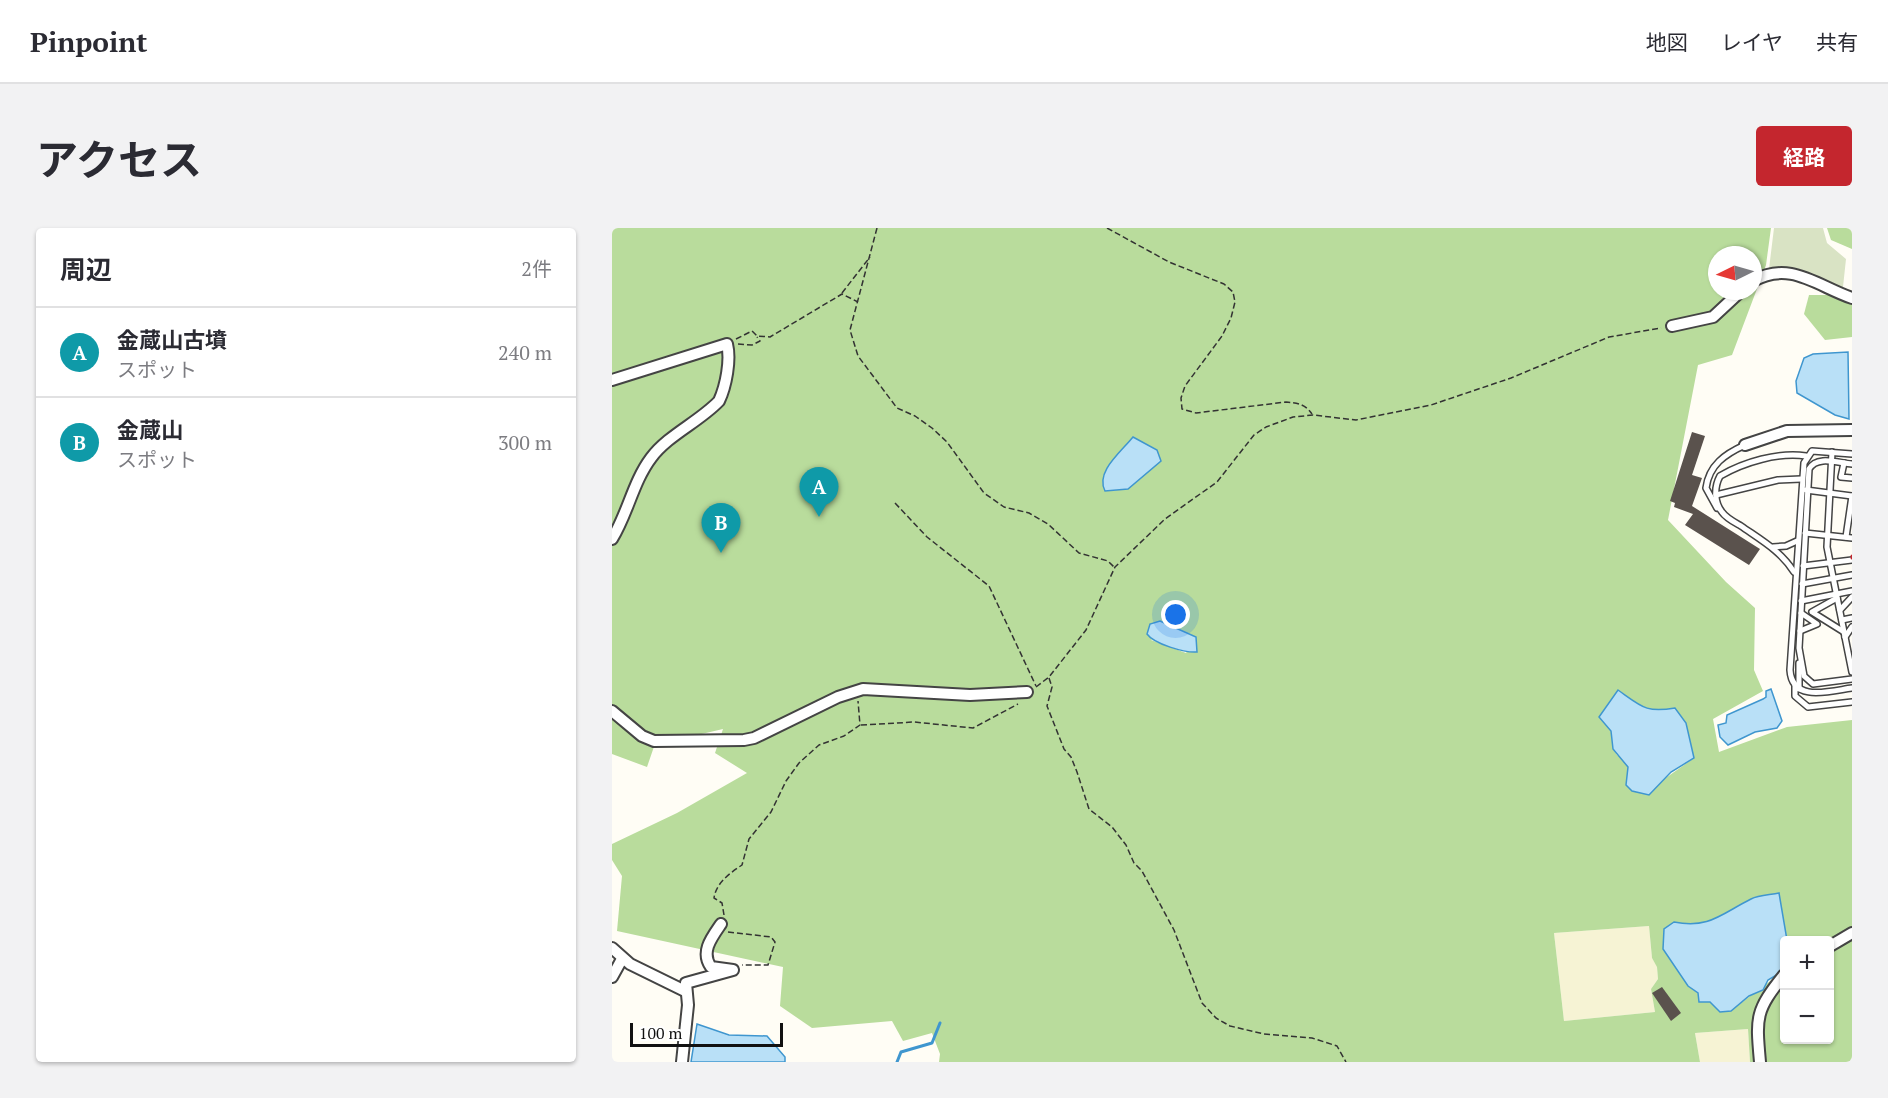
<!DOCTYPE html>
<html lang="ja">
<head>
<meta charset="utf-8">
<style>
  body { margin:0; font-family:"PT Serif","Noto Sans JP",serif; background:#f2f2f3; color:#2b2b33 }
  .controls { position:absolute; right:18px; bottom:18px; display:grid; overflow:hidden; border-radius:6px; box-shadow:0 2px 4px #0004 }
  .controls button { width:54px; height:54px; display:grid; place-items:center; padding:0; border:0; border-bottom:2px solid #e1e1e2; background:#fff; color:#2b2b33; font:30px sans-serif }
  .compass { position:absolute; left:1096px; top:18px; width:54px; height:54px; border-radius:50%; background:#fff; box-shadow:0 2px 4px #0004; rotate:265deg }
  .scale { position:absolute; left:18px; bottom:15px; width:153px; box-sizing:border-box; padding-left:6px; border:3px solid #111; border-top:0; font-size:16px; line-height:21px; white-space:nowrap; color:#111; -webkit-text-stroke:4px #fff; paint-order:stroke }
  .you { position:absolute; left:564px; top:387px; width:21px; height:21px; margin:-15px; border:4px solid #fff; border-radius:50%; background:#1a73e8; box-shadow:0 0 0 9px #1a73e833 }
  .badge { display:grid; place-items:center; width:39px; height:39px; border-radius:50%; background:#c4262e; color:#fff; font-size:20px; font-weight:700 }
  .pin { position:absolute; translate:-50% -50px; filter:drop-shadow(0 2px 3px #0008) }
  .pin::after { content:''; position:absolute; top:32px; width:21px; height:18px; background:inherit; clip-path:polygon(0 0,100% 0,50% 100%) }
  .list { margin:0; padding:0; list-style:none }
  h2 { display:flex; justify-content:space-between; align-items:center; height:78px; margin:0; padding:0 24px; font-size:26px }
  h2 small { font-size:20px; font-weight:400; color:#7c7c81 }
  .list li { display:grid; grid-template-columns:39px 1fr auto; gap:18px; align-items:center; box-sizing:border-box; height:90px; padding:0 24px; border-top:2px solid #e1e1e2 }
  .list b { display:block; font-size:22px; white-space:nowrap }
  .list p { margin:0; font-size:20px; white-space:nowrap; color:#7c7c81 }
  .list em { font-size:20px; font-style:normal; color:#7c7c81 }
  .map { position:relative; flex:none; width:1240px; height:834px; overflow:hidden; border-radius:6px }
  header { display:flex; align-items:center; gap:36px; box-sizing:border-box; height:84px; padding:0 30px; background:#fff; border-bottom:2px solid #e1e1e2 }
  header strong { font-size:28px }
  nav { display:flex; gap:33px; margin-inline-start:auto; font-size:21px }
  .intro { display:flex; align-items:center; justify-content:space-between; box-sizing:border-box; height:144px; padding:0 36px }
  h1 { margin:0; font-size:42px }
  .button { padding:15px 27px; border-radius:6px; background:#c4262e; color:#fff; font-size:21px; font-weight:700 }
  main { display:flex; gap:36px; padding:0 36px }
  aside { flex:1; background:#fff; border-radius:6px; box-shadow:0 2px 4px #0004 }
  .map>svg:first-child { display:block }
  .farmland { fill:#f6f3d4 }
  .forest { fill:#b9dc9c; fill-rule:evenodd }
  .cemetery { fill:#d9e3c4 }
  .water { fill:#b9e0f7; stroke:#3f96cf; stroke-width:1.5 }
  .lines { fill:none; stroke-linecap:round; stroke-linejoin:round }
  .stream { stroke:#3f96cf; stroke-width:3 }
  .building { fill:#5a524d }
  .lane-casing { stroke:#444; stroke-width:8 }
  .street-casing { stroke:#444; stroke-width:14 }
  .path { stroke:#333; stroke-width:1.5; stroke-dasharray:6 3; stroke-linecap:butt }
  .lane { stroke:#fff; stroke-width:5 }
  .street { stroke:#fff; stroke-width:10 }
  .rail { stroke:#c4262e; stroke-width:3 }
</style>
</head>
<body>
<header>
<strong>Pinpoint</strong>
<nav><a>地図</a><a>レイヤ</a><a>共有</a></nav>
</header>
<div class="intro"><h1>アクセス</h1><a class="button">経路</a></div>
<main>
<aside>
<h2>周辺<small>2件</small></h2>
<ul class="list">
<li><span class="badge" style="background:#0f9aa8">A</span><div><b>金蔵山古墳</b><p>スポット</p></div><em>240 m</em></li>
<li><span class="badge" style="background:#0f9aa8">B</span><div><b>金蔵山</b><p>スポット</p></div><em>300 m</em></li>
</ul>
</aside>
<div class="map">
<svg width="1240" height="834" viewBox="0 0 1240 834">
  <rect width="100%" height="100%" fill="#fffdf5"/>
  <g class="farmland">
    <path d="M1037,698L1040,730L1045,738L1046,751L1039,761L1043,784L952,793L942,705Z"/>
    <path d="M1136,801L1138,834H1088L1083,805Z"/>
  </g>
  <g class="forest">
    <path d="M0,0H1159L1154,37L1120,127L1086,137L1056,292L1114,354L1143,380L1142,442L1151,463L1101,491L1107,524L1175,499L1240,492V834H1138L1136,801L1083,805L1088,834H327L328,826L320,805L291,813L280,793L200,800L168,778L171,739L5,703L10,648L0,632V616L65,585L135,545L103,525L111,501L81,508L46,507L35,539L0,526ZM1105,27H1141V63H1105ZM503,232L536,242L516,261L494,263L497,237ZM559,398L583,409L574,425L539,412ZM1006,462C1030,479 1034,485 1063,480L1074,495L1082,530L1048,554L1016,539L1014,533L1005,527L1001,521L999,503L987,489ZM1142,670L1174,705L1175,712H1218V812H1172V741C1155,757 1137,768 1119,783L1098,774L1076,758L1062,694C1097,701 1112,687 1142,670ZM1037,698L1040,730L1045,739L1046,751L1039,761L1043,784L952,793L942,705Z"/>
    <path d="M1215,0H1240V21L1219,12Z"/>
    <path d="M1197,67H1240V109L1213,112L1192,86Z"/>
  </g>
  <path class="cemetery" d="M1162,0H1211L1215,15L1234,31L1231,59C1216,58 1209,51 1196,45C1183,40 1170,40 1157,41Z"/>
  <g class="water">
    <path d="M1236,124L1237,191L1223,187L1185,165L1184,153L1192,130L1201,126Z"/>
    <path d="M521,209L545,222L549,233L516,261L493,263C483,244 509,224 521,209Z"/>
    <path d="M548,393L584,409L585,424C573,425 542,416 535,406L538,396Z"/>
    <path d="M1159,461L1170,493L1165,500L1143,504L1116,517L1108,509L1106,497L1114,495L1115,487L1151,471L1154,469V463Z"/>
    <path d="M1006,462C1030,479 1034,485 1063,480L1074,495L1082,530L1059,544L1037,567L1020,563L1014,557L1016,539L1001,521L999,503L987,489Z"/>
    <path d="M1167,665L1175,712H1172L1171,743L1156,752L1151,762L1137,768L1119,783L1108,784L1098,774H1087L1086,765L1076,758L1051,721L1052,701L1062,694C1097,701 1109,686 1139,671C1147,667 1158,667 1167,665Z"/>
    <path d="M85,796L117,807L155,808L173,829V834H79Z"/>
  </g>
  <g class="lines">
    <path class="stream" d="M285,834L289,824L320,815L328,795"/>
  </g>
  <g class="building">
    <path d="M1080,204L1093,208L1080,247L1090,250L1080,278L1148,321L1137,337L1073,297L1081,286L1062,279L1063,275L1058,273Z"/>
    <path d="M1050,759L1069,785L1059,793L1040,765Z"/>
  </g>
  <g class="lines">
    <defs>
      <g id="lane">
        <path d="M1220,224L1215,319L1240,444"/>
        <path d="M1240,226L1200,223L1192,235L1178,442C1180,475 1218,463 1240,460"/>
        <path d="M1232,235L1229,249L1240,250"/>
        <path d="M1240,236C1226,235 1205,227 1197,241L1187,420L1192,448L1201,456L1240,451"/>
        <path d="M1194,262L1240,268"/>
        <path d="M1104,267L1166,252L1189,251"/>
        <path d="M1105,280L1094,260C1097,237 1113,226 1133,217"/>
        <path d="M1193,305L1240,310"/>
        <path d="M1234,309L1240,268"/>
        <path d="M1161,319L1174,318L1185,313"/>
        <path d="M1191,338L1240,332"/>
        <path d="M1182,344C1169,323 1149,312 1129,298C1122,294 1114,290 1110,284C1102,274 1102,259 1108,248C1132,234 1166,224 1194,228"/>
        <path d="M1190,356L1240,347"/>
        <path d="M1225,370L1200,384L1232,404"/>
        <path d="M1189,373L1240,363"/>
        <path d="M1228,382L1240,369"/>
        <path d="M1230,392L1240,390"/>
        <path d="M1188,403L1205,396L1189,385"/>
        <path d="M1233,409L1240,399"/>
        <path d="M1183,457V468L1196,479L1240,474"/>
        <path d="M1187,461V435"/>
      </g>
      <g id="street">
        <path d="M1141,53C1178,32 1205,58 1240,70"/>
        <path d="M1060,98L1101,89L1129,63"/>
        <path d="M0,152L115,116C119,132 114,158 107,173C87,194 56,207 39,230C21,254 16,285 0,311"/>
        <path d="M1133,217L1175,203L1240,202"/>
        <path d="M0,483L30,508L42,513L132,512L142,510L226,469L251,461L358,467L415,464"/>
        <path d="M1218,718L1240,705"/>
        <path d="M0,720L18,736L73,763"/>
        <path d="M0,749L10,731"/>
        <path d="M70,834L76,777L74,755L121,742L99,739C88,724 100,709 109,696"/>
        <path d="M1148,834C1144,789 1143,783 1172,747"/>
      </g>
    </defs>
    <use href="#lane" class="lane-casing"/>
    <use href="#street" class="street-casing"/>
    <g class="path">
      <path d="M265,0L238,102L246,128L285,180L303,188L320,200L335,214L372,265L392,279L417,285L436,296L467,325L496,333L502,339"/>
      <path d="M495,0L557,34L612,56L621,64L623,74L619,90L610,108L573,158L569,170L570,181L584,185L674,174C686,175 693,176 700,186"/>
      <path d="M230,65L258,29"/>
      <path d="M124,111L140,103L145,108L158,109L230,66L246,74"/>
      <path d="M126,116L140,117L148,113L145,109"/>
      <path d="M283,275L315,309L377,358L424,458"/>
      <path d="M437,450L440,459L435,478L452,521L459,529L465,544L477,581L500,599L514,617L522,635L530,643L562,702L590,775L604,790L618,798L652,806L700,810L725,818L734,834"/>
      <path d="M424,459L437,449L474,402L503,339L553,291L605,254L642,207L654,199L681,189L701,187L744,192L819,177L899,150L997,109L1049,100"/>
      <path d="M249,497L302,494L361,500L406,476"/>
      <path d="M112,687L110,675L102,670C104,655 118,645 130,637L137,611L159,584L174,553L187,535L207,517L232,508L248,497L246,473"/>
      <path d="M116,704L159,709L163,714L156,737H130"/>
    </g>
    <use href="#lane" class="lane"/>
    <use href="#street" class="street"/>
    <path class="rail" d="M1240,328V330"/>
  </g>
</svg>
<div class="controls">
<button>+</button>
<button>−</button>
</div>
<svg class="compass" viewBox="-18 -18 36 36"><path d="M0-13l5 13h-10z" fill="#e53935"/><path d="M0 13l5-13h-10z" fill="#7c7c81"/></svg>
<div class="scale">100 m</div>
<div class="you"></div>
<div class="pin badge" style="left:207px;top:289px;background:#0f9aa8">A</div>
<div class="pin badge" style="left:109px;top:325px;background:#0f9aa8">B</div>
</div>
</main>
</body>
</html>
